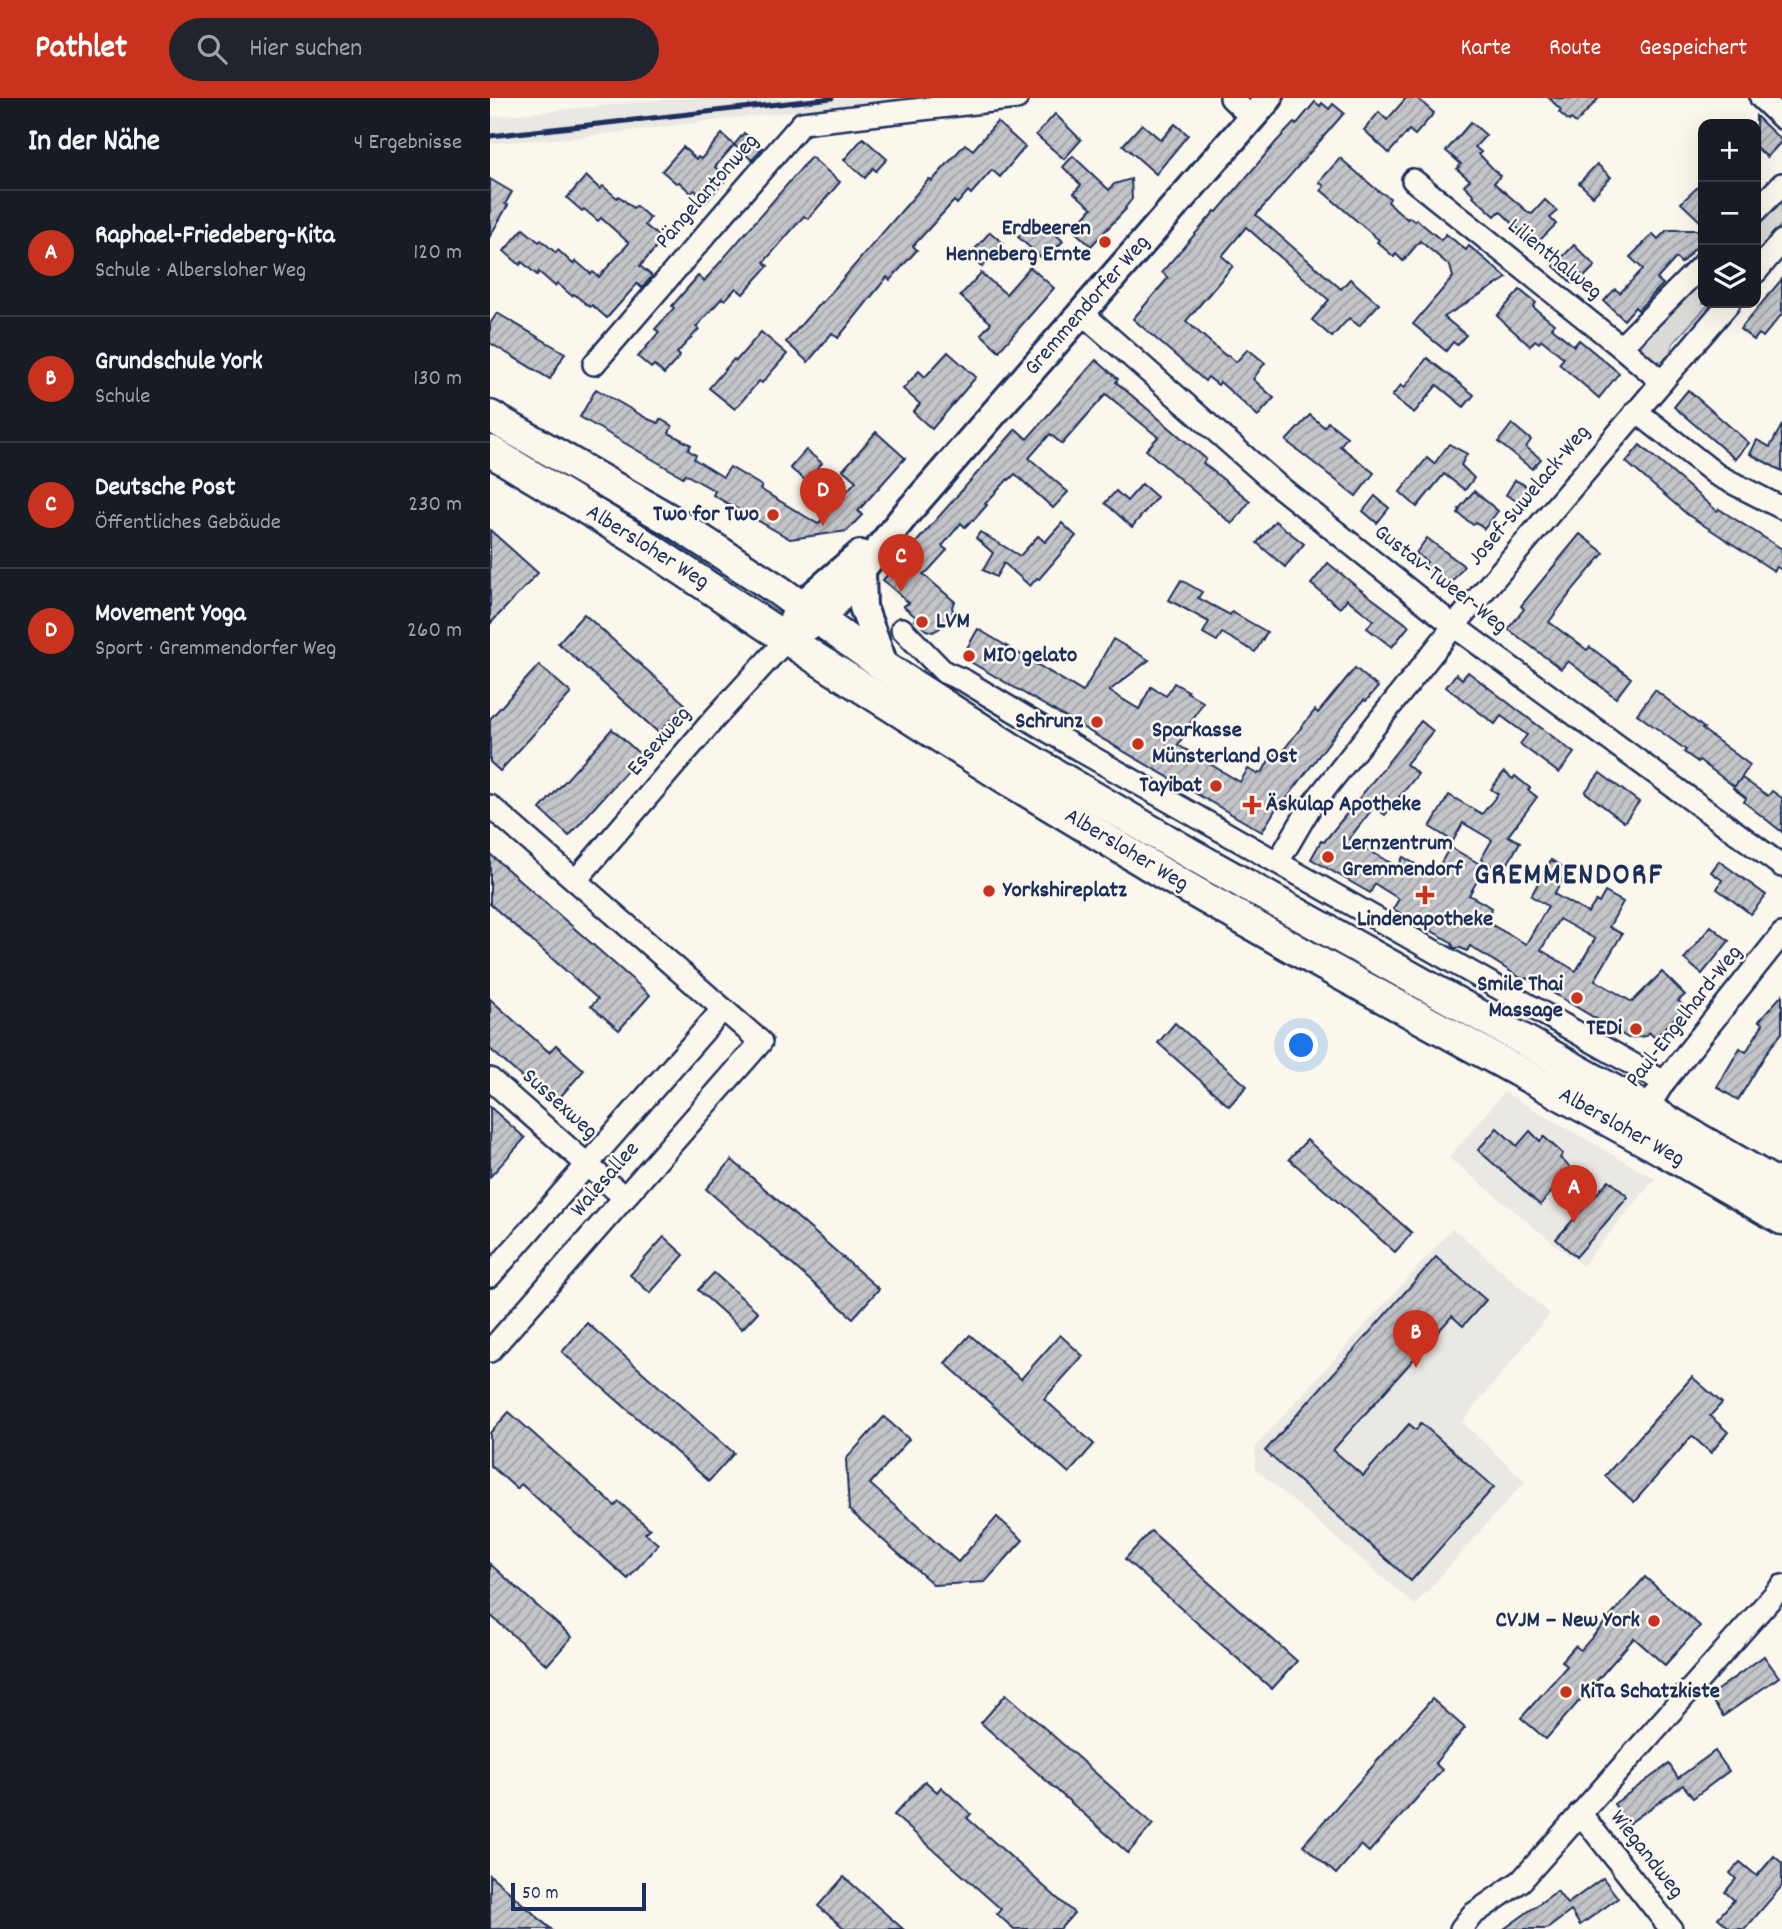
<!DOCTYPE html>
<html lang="de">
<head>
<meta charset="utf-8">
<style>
  body { margin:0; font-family:Dekko,sans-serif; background:#20242c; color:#f1f3f6 }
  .controls { position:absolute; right:21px; top:21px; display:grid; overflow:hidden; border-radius:14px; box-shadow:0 7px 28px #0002 }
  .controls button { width:63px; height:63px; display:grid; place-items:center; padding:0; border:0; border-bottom:2px solid #363941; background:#171b24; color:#f1f3f6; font:35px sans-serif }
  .scale { position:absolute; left:21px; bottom:18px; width:135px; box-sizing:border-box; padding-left:7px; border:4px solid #1b2f5e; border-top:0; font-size:19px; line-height:24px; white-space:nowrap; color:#1b2f5e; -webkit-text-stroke:5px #fbf7ec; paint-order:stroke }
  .you { position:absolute; left:812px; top:948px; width:24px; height:24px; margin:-18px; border:5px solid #fff; border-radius:50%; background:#1a73e8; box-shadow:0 0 0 10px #1a73e833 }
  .badge { display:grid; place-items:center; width:46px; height:46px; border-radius:50%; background:#c8321e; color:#fff; font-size:23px; font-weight:700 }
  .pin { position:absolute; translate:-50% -58px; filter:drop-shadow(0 2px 4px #0008) }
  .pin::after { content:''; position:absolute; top:37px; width:24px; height:21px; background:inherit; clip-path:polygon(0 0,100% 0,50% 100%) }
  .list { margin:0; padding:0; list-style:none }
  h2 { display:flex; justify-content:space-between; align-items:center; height:91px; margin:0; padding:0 28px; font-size:30px }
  h2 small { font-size:23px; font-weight:400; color:#9ea1a6 }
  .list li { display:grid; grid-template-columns:46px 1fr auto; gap:21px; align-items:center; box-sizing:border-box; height:126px; padding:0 28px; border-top:2px solid #363941 }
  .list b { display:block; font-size:26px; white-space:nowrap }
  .list p { margin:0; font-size:23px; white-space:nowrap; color:#9ea1a6 }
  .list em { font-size:23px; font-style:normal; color:#9ea1a6 }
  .icon { flex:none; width:38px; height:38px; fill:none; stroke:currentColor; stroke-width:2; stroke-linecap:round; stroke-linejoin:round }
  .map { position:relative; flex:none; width:1292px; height:1831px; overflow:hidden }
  header { display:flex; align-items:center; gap:42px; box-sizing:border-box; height:98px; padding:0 35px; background:#c8321e; color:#fff }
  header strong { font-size:33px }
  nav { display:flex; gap:38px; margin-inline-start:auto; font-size:24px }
  .search { width:490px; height:63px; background:#20242c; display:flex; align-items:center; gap:18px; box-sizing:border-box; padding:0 24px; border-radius:38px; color:#9ea1a6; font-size:26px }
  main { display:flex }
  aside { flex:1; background:#171b24 }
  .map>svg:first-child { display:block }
  .built { fill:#eae8e2 }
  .grass { fill:#dadad7; stroke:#7a849a; stroke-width:2 }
  .building { fill:url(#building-hatch); stroke:#1b2f5e; stroke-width:2; fill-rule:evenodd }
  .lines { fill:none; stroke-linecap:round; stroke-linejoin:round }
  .minor-casing { stroke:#1b2f5e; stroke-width:26 }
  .tertiary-casing { stroke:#1b2f5e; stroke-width:32 }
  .secondary-casing { stroke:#1b2f5e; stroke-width:35 }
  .minor { stroke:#fbf7ec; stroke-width:21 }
  .tertiary { stroke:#fbf7ec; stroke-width:26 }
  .secondary { stroke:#fbf7ec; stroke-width:30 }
  .rail { stroke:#1b2f5e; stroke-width:5 }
  .poi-dot { fill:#c8321e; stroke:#fbf7ec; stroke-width:2.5 }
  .labels { text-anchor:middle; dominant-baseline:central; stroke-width:5; stroke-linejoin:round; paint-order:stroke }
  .street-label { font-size:23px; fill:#1b2f5e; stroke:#fbf7ec }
  .poi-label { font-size:23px; font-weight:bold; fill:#1b2f5e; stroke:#fbf7ec; text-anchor:end }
  .district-label { font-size:30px; font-weight:bold; letter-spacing:2px; fill:#1b2f5e; stroke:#fbf7ec }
</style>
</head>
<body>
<header>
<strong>Pathlet</strong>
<div class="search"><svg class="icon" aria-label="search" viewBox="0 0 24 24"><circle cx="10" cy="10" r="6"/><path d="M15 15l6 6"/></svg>Hier suchen</div>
<nav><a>Karte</a><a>Route</a><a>Gespeichert</a></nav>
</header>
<main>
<aside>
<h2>In der Nähe<small>4 Ergebnisse</small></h2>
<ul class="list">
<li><span class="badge">A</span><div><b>Raphael-Friedeberg-Kita</b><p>Schule · Albersloher Weg</p></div><em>120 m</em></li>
<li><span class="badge">B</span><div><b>Grundschule York</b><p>Schule</p></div><em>130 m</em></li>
<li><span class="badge">C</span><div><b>Deutsche Post</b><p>Öffentliches Gebäude</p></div><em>230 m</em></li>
<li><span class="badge">D</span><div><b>Movement Yoga</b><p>Sport · Gremmendorfer Weg</p></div><em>260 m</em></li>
</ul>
</aside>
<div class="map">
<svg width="1292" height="1831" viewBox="0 0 1292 1831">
  <defs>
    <pattern id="building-hatch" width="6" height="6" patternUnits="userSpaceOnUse" patternTransform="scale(1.75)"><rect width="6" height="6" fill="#c3c5c9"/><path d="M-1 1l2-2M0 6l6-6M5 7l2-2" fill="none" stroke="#9ea0a6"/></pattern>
  </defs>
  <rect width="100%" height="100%" fill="#fbf7ec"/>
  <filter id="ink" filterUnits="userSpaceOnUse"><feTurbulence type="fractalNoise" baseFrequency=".0143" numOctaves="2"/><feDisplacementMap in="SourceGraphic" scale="14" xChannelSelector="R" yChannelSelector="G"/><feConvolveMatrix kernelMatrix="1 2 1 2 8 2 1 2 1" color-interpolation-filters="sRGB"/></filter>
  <g filter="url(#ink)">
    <g class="built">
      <path d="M190,0H413L82,40L0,45V19Z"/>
      <path d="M1014,994L1165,1081L1092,1168L959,1060Z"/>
      <path d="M962,1131L969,1135L1060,1216L972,1324L1035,1383L925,1507L764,1370L766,1348Z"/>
    </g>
    <g class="grass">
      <path d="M1292,99V126L1266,155V126Z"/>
      <path d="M1213,180V205H1220L1183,245L1180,256L1172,263L1161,264L1153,257L1151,248L1160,235Z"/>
    </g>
    <g class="building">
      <path d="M916,0H927L944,15L925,37L919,32L899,55L874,32L889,14L897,22Z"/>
      <path d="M1059,0H1109L1086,25L1081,21L1079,23L1069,14L1071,12Z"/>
      <path d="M825,4L830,8L832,5L839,11L843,6L854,15L766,117L851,191L860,181L889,206L869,228L859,220L842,239L822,222L839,202L756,129L732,158L743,168L696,223L736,258L738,257L746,264L758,251L775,265L763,281L784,300L768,318L730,284L728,287L718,279L715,283L643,221L678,180L672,174L725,113L727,114L786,44L804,25L806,27Z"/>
      <path d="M565,16L591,42L574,61L546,37Z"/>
      <path d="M1266,18L1292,43L1277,59L1266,49Z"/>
      <path d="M507,24L535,49L510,79L502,72L481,96L478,93L467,106L464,103L423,148L427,152L400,182L397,179L348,240L342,235L318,264L296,244L331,204L332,205L439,81L442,83L475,46L483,52Z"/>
      <path d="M981,24L996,37L985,49L991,54L989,56L1010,78L1004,85L1039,115L1042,116L1055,102L1067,113L1060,120L1066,126L1045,147L1010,113L1005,118L983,98L984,97L974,87L980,82L967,71L971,66L956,53Z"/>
      <path d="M652,26L671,42L685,26L698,37L666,76L633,47Z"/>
      <path d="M254,35L272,50L262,62L244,47Z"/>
      <path d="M232,36L244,47L225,69L237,80L216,104L205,92L201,95L189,84L186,85L172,73L193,49L206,61L208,59L211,61Z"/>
      <path d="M373,40L397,61L386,73L383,70L375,80L354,62Z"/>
      <path d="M583,58L619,92L624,86L641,81L642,101L635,110L636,111L601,148L583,132L602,110L584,95L591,87L573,69Z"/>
      <path d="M321,59L350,84L318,121L314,118L274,164L278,168L253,196L246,190L235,202L232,200L206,229L209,231L187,255L190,258L174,276L164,267L161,270L148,259L169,234L165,231L184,210L182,208L208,178L214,183Z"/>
      <path d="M850,60L887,92L900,100L898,104L917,121L919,119L924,123L926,121L951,142L956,136L976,152L979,148L1017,180L954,219L976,237L967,247L963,244L956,253L923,226L963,179L960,168L930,143L913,163L906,156L904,159L887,144L889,142L831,92L834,88L829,84Z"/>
      <path d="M1107,66L1121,79L1103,98L1089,85Z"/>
      <path d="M96,78L110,91L113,88L127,100L129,98L143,110L146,108L160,120L155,127L173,142L150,168L162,178L152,190L147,186L117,220L102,207L100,209L84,196L82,198L67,185L65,188L49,174L47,177L32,164L30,167L14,153L33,131L49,144L51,142L66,155L68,152L83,166L86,163L101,176L103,174L109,179L139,145L111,120L108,123L94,111L92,113L77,100Z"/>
      <path d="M0,81L22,94L15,106L18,107L0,138Z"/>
      <path d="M1213,84V126L1191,105Z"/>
      <path d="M541,125L548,131L553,125L573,143L555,163L528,139Z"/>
      <path d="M1177,132H1213V142L1191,165L1186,160L1167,181L1173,186L1148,212L1145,209L1134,222L1114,203L1125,191L1130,195L1153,171L1140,159L1163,136L1168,141Z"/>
      <path d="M500,134L513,145L492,169L479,158Z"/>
      <path d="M1084,147L1105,168L1094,179L1091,176L1082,185L1064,168Z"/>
      <path d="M540,169L564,190L509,253L491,236L501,225L470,198L491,175L516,196Z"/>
      <path d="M1292,181V216L1273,239L1269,236L1264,242L1250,231Z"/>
      <path d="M1030,192L1046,205L1043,209L1064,226L1061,229L1084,248L1089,242L1129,275L1109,300L1069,266L1074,260L1052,242L1049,245L1045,242L1040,248L1007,218Z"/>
      <path d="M7,215L75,255L60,281L0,245V226Z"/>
      <path d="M271,234L297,256L272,285L269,283L245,311L219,290L244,261L246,263Z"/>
      <path d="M458,254L486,279L442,331L423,314L430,306L413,291L429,273L435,279Z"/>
      <path d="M937,260L984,297L974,309L947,287L924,315L902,298L911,287L914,290Z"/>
      <path d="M606,262L628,281L626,284L716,361L713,365L760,403L742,426L656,352L668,339L616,296L572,346L560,336L539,360L578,394L563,410L525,376L519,382L518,381L495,406L497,407L483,423L482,422L475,429L471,425L452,448L457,452L438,473L433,476L465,504L462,508L463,513L450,530L443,534L436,532L425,522L427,520L413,508L419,505L393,482L526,331L537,341Z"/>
      <path d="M106,291L158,321L168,325L170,321L182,328L179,335L201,347L198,352L206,357L204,361L233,379L240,369L272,388L270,391L328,426L366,383L353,372L386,334L415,360L368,413L372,417L357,433L300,441L223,397L225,393L195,376L193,379L90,319Z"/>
      <path d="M1198,292L1259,345L1245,361L1184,309Z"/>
      <path d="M820,317L834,329L838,324L857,339L850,348L884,375L866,398L796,343Z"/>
      <path d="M1022,326L1041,342L1036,349L1051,361L1042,371L1008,344Z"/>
      <path d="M1292,327V373L1260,356L1267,342L1280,349Z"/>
      <path d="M959,346L977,356L971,367L984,380L975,392L954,376L927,409L910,394L937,360L944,366Z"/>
      <path d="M1150,347L1227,413L1229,411L1292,451V472L1287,469L1284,473L1198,417L1136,364Z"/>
      <path d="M316,352L332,365L316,383L300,370Z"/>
      <path d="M1025,382L1042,391L1034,407L1016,397Z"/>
      <path d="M652,386L667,399L642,429L615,405L626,393L637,403Z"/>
      <path d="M984,393L1008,413L994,431L986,424L983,427L968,415L970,412L969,411Z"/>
      <path d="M885,398L899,410L887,425L873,413Z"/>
      <path d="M785,423L814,446L795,469L767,445Z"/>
      <path d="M572,425L586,438L549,481L547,480L540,488L514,465L506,479L493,472L503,455L486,440L490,434L530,458L548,438L555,444Z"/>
      <path d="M0,432L48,475L0,526Z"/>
      <path d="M1090,436L1114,455L1085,489L1059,524L1097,552L1100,549L1141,580L1126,600L1078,563L1071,571L1018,531L1034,511L1031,508Z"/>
      <path d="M937,440L974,468L959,487L934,467L937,464L926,455Z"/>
      <path d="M838,465L867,489L919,528L902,549L877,530L883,522L857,501L850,510L821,486Z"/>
      <path d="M691,482L712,494L708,500L740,517L742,514L777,534L765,554L732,535L727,543L713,535L719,524L679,502Z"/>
      <path d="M94,516L195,606L169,635L68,545Z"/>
      <path d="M488,531L593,594L623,541L659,562L619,593L649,611L661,589L676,598L684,585L698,593L697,594L713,604L688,647L750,684L758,671L768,676L769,674L772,675L783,655L788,659L825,612L828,615L865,570L888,589L876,603L874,602L849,631L794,704L791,702L772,734L472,559Z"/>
      <path d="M49,567L81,595L10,673L0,664V621Z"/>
      <path d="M978,574L1084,655L1069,675L1030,646L1037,637L1011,618L1005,626L956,589L966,576L972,581Z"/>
      <path d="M1165,592L1214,630L1212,631L1260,667L1245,689L1209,662L1208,664L1194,654L1196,652L1147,616Z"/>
      <path d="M931,623L943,633L916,666L928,676L895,717L884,709L859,741L908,769L913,759L944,777L960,749L995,769L979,797L1002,810L995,823L1036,846L1058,808L1041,798L1061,762L1078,772L1064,796L1098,815L1106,803L1109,805L1115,794L1133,804L1119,829L1132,836L1105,882L1142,904L1172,874L1195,897L1188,903L1195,909L1165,940L1159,934L1156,938L1138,940L1048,886L1036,880L1034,882L980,848L977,853L971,850H964L961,844L903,811L909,801L885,786L880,795L821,761L831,743L834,744ZM1069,821L1105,841L1086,873L1051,852Z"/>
      <path d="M122,631L151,657L79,738L50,711Z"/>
      <path d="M1014,674L1023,681L1025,678L1040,690L1038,692L1047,699L1018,738L1030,744L1013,774L991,761L1002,742L973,725L963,743L940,729L959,697L992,716L1008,696L1001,691Z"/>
      <path d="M1110,675L1149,704L1134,724L1095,694Z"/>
      <path d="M1252,680L1278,698L1282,693L1292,700V734L1254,704L1256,700L1243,690Z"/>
      <path d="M0,756L160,897L129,932L101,908L108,901L0,806Z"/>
      <path d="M1229,763L1276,797L1261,816L1227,791L1232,782L1221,774Z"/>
      <path d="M1221,828L1239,843L1212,876L1194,861Z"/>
      <path d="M1292,897V935L1279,951L1248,1002L1227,989L1250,950L1256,954L1273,926L1269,923Z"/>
      <path d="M0,901L59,954L66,947L94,972L63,1007L0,951Z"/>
      <path d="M685,925L757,988L739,1008L668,945Z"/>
      <path d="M0,1009L35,1040L0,1079Z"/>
      <path d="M1007,1030L1027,1048L1040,1033L1050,1043L1054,1039L1073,1056L1070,1060L1082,1071L1050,1107L988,1052Z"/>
      <path d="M817,1042L922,1135L905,1154L799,1061Z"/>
      <path d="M242,1062L389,1191L363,1220L216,1091Z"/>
      <path d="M1119,1082L1138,1099L1086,1159L1066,1141Z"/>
      <path d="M174,1139L194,1157L160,1195L140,1177Z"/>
      <path d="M946,1159L996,1202L973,1228L962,1218L843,1352L873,1378L919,1326L926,1332L931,1325L1004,1389L921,1483L775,1353Z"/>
      <path d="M224,1175L268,1214L252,1231L208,1192Z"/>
      <path d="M97,1225L244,1355L219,1383L72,1254Z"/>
      <path d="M480,1237L531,1281L570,1237L593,1258L554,1301L604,1346L579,1375L455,1265Z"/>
      <path d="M1202,1279L1232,1305L1220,1318L1238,1334L1221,1355L1202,1338L1144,1404L1115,1378Z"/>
      <path d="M19,1314L125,1408L129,1404L160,1431L155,1435L168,1446L138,1481L31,1386L27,1391L0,1367V1335Z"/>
      <path d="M394,1319L419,1341L380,1386L468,1464L507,1419L533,1442L495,1484L444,1487L359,1412L356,1361Z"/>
      <path d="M661,1433L807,1563L782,1591L635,1461Z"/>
      <path d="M0,1466L82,1539L57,1567L0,1517Z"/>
      <path d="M1155,1479L1210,1528L1175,1567L1144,1540L1056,1641L1031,1620L1077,1568L1072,1563L1085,1548L1091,1552Z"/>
      <path d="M1274,1558L1289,1579L1233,1618L1219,1598Z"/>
      <path d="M516,1596L663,1726L638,1755L491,1625Z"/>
      <path d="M942,1601L975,1630L945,1665L952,1672L879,1754L871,1747L846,1776L813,1747Z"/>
      <path d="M1225,1653L1239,1673L1203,1700L1193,1687L1138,1726L1124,1706L1179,1666L1188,1680Z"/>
      <path d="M435,1683L447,1694L451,1689L481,1716L477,1720L584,1815L570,1831H524L507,1816L511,1811L404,1717Z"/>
      <path d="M1284,1758L1292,1765V1788L1255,1831H1241L1228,1820L1244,1802L1235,1794L1246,1781L1240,1775L1250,1764L1267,1778Z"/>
      <path d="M0,1777L61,1831H0Z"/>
      <path d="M354,1779L413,1831H355L328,1808Z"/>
      <path d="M1113,1780L1128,1800L1090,1827L1081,1813L1057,1831H1014L1067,1793L1077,1806Z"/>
    </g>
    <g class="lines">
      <defs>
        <g id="minor">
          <path d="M741,0L762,20"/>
          <path d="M1271,0L1292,20"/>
          <path d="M923,82L1131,249L1172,284"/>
          <path d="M1266,113L1292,86"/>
          <path d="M1266,174L1292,143"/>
          <path d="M592,215L786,386L964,528L1292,768"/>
          <path d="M1131,249L1213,166"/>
          <path d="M104,266L312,25L527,0"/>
          <path d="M1146,313L1227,377L1292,410"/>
          <path d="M412,531L454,574L475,583L593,654L1174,984"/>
          <path d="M0,708L271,944L0,1253"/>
          <path d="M788,764L819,711L964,528L1239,205"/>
          <path d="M86,782L224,621L297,541"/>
          <path d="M0,981L135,1100"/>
          <path d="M1150,1022L1174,984L1292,836"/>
          <path d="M0,1178L233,911"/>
          <path d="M1090,1715L1181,1831"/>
          <path d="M971,1831L982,1817L1031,1783L1292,1488"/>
        </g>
        <g id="tertiary">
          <path d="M372,474L373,509L395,569"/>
          <path d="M301,525L310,508L370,456"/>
          <path d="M297,541L329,522L343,508L416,416L779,0"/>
        </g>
        <g id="secondary">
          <path d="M0,318L182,423L288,492L395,569L527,654L699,755L1157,1011L1292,1089"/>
          <path d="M0,353L143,439L327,561L515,680L682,781L819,859L1174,1053L1292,1121"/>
        </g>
      </defs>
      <use href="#minor" class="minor-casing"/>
      <use href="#tertiary" class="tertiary-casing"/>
      <use href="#secondary" class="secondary-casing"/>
      <use href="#minor" class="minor"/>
      <use href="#tertiary" class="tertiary"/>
      <use href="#secondary" class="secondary"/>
      <path class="rail" d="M0,38L342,0"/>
    </g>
  </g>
  <g class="poi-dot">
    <circle cx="615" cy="144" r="7"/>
    <circle cx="283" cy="417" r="7"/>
    <circle cx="432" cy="524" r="7"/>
    <circle cx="479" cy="558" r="7"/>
    <circle cx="607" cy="624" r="7"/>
    <circle cx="648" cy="646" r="7"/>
    <circle cx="726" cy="688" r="7"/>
    <path d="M758.5 696.5h7v7h7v7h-7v7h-7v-7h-7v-7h7z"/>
    <circle cx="838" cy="759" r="7"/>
    <circle cx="499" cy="793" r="7"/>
    <path d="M931.5 786.5h7v7h7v7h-7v7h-7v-7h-7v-7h7z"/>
    <circle cx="1087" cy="900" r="7"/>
    <circle cx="1146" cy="931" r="7"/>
    <circle cx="1164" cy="1523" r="7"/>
    <circle cx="1076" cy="1594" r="7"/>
  </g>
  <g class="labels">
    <g class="street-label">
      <text transform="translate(218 94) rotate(-49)">Pängelantonweg</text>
      <text transform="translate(1064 162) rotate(39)">Lilienthalweg</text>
      <text transform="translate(598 208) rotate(-49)">Gremmendorfer Weg</text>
      <text transform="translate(1040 398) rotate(-50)">Josef-Suwelack-Weg</text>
      <text transform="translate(157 450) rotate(32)">Albersloher Weg</text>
      <text transform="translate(950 482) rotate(38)">Gustav-Tweer-Weg</text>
      <text transform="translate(170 644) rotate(-49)">Essexweg</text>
      <text transform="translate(636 753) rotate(31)">Albersloher Weg</text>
      <text transform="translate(1195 919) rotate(-52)">Paul-Engelhard-Weg</text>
      <text transform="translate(69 1007) rotate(42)">Sussexweg</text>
      <text transform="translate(1131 1030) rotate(29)">Albersloher Weg</text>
      <text transform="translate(116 1082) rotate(-49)">Walesallee</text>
      <text transform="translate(1156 1757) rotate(52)">Wiegandweg</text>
    </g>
    <g class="poi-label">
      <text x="601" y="131">Erdbeeren<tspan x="601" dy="26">Henneberg Ernte</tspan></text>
      <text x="269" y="417">Two for Two</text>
      <text x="446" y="524" text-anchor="start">LVM</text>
      <text x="493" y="558" text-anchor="start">MIO gelato</text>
      <text x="593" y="624">Schrunz</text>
      <text x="662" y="633" text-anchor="start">Sparkasse<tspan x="662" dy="26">Münsterland Ost</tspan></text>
      <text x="712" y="688">Tayibat</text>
      <text x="776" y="707" text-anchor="start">Äskulap Apotheke</text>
      <text x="852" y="746" text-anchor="start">Lernzentrum<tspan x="852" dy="26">Gremmendorf</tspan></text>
      <text x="513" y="793" text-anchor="start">Yorkshireplatz</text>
      <text x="935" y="822" text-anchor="middle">Lindenapotheke</text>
      <text x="1073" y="887">Smile Thai<tspan x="1073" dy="26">Massage</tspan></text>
      <text x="1132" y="931">TEDi</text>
      <text x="1150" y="1523">CVJM – New York</text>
      <text x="1090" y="1594" text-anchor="start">KiTa Schatzkiste</text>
    </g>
    <g class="district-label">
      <text x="1079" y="779">GREMMENDORF</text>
    </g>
  </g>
</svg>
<div class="controls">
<button>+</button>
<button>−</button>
<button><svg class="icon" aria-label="layers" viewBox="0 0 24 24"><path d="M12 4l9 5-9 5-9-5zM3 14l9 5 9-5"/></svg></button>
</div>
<div class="scale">50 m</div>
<div class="you"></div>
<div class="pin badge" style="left:1084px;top:1125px">A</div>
<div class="pin badge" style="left:926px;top:1270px">B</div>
<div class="pin badge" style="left:411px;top:494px">C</div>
<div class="pin badge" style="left:333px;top:428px">D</div>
</div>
</main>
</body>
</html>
